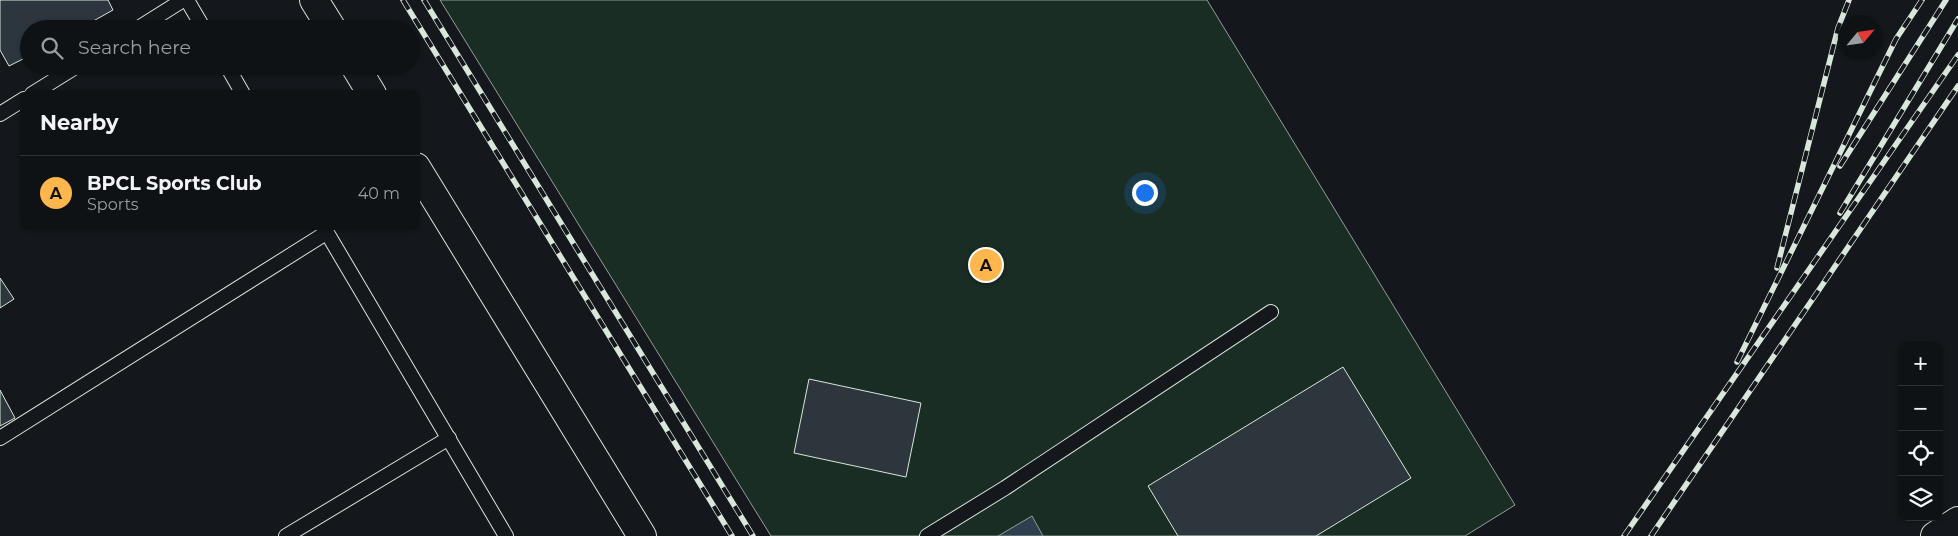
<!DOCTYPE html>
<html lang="en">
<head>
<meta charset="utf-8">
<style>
  body { margin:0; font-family:Montserrat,sans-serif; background:#1d2022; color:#f1f3f6 }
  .controls { position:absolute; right:15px; bottom:15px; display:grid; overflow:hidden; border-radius:10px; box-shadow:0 1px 4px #0004 }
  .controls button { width:45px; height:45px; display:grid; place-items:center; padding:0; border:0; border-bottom:1px solid #2f3234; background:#0f1215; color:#f1f3f6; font:25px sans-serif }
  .compass { position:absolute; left:1838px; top:15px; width:45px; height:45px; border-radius:50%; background:#0f1215; box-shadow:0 1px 4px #0004; rotate:61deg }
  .you { position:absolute; left:1144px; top:192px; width:18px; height:18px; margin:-12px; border:4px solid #fff; border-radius:50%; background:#1a73e8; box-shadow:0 0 0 8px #1a73e833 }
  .badge { display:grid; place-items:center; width:32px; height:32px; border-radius:50%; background:#ffb74d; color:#111; font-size:16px; font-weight:700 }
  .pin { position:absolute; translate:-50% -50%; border:2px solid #fff; box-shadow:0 1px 5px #0006 }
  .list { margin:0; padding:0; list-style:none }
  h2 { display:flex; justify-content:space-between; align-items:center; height:65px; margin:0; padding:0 20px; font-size:21px }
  h2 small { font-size:16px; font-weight:400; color:#9b9ea0 }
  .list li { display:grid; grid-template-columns:32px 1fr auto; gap:15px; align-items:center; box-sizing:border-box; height:75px; padding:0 20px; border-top:1px solid #2f3234 }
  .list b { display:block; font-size:19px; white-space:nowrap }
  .list p { margin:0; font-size:16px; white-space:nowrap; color:#9b9ea0 }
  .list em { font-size:16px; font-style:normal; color:#9b9ea0 }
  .icon { flex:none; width:28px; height:28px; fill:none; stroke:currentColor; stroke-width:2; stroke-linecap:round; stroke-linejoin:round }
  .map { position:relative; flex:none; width:1958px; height:536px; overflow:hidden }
  .search { position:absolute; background:#0f1215; box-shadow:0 1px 4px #0004; left:20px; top:20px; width:400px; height:55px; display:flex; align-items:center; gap:12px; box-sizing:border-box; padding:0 18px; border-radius:28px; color:#9b9ea0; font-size:19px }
  .panel { position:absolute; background:#0f1215; box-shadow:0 1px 4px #0004; left:20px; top:90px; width:400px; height:140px; border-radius:10px }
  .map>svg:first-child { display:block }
  .green { fill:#1a2d24; stroke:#939e99 }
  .water { fill:#2f3f4d; stroke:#939e99 }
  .building { fill:#2c363c; stroke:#d8e6dc }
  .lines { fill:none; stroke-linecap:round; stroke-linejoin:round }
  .lane-casing { stroke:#d8e6dc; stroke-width:16 }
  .secondary-casing { stroke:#d8e6dc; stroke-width:30 }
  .lane { stroke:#14181c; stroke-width:14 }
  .secondary { stroke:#14181c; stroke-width:28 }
  .rail-casing { stroke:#d8e6dc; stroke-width:5.5 }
  .rail { stroke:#14181c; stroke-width:4; stroke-dasharray:11; stroke-linecap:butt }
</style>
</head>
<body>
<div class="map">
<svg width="1958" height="536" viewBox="0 0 1958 536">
  <rect width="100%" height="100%" fill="#14181c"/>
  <path class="green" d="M440,0H1207L1515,505L1465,536H771Z"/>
  <path class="water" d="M1032,516L1043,536H998Z"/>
  <g class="building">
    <path d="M0,0H108L113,10L79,29H29V56L9,66L0,50Z"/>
    <path d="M0,278L14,299L0,308Z"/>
    <path d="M1343,367L1411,478L1316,536H1178L1148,486Z"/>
    <path d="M809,379L921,403L906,477L794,453Z"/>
    <path d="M0,390L15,418L0,426Z"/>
  </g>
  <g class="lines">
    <defs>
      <g id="lane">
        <path d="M187,0L204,29"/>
        <path d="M137,29L183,0"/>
        <path d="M227,66L243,94"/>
        <path d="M32,94L77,66"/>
        <path d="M0,114L24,99"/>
        <path d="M323,226L506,536"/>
        <path d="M0,438L326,233"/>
        <path d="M286,536L449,438"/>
        <path d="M927,536L1005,488L1271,312"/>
      </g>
      <g id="secondary">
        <path d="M314,0L332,29"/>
        <path d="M355,66L372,94"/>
        <path d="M416,167L642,536"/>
        <path d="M1935,536L1958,521"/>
      </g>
    </defs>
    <use href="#lane" class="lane-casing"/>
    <use href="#secondary" class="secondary-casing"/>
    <use href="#lane" class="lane"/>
    <use href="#secondary" class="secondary"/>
    <defs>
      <g id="rail">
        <path d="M403,0L732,536"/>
        <path d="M424,0L753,536"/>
        <path d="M1840,166L1946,0"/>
        <path d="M1840,213L1958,19"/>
        <path d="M1777,268L1838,28L1849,0"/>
        <path d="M1737,362L1896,39L1922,0"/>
        <path d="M1624,536L1958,55"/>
        <path d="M1651,536L1958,86"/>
      </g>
    </defs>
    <use href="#rail" class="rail-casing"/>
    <use href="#rail" class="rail"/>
  </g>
</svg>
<div class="controls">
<button>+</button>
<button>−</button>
<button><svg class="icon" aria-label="locate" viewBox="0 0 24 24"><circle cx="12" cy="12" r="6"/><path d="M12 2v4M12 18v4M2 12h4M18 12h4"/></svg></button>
<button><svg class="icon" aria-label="layers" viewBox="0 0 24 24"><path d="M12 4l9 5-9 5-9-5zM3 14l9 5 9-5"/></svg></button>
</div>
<svg class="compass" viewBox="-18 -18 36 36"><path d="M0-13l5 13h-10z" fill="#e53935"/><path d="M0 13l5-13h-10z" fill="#9b9ea0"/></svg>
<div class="you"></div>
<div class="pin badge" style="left:986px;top:265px">A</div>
<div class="search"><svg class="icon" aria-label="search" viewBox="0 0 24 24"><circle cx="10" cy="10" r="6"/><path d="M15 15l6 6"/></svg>Search here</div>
<section class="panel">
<h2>Nearby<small></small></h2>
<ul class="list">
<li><span class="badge">A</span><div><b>BPCL Sports Club</b><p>Sports</p></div><em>40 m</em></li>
</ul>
</section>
</div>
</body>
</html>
